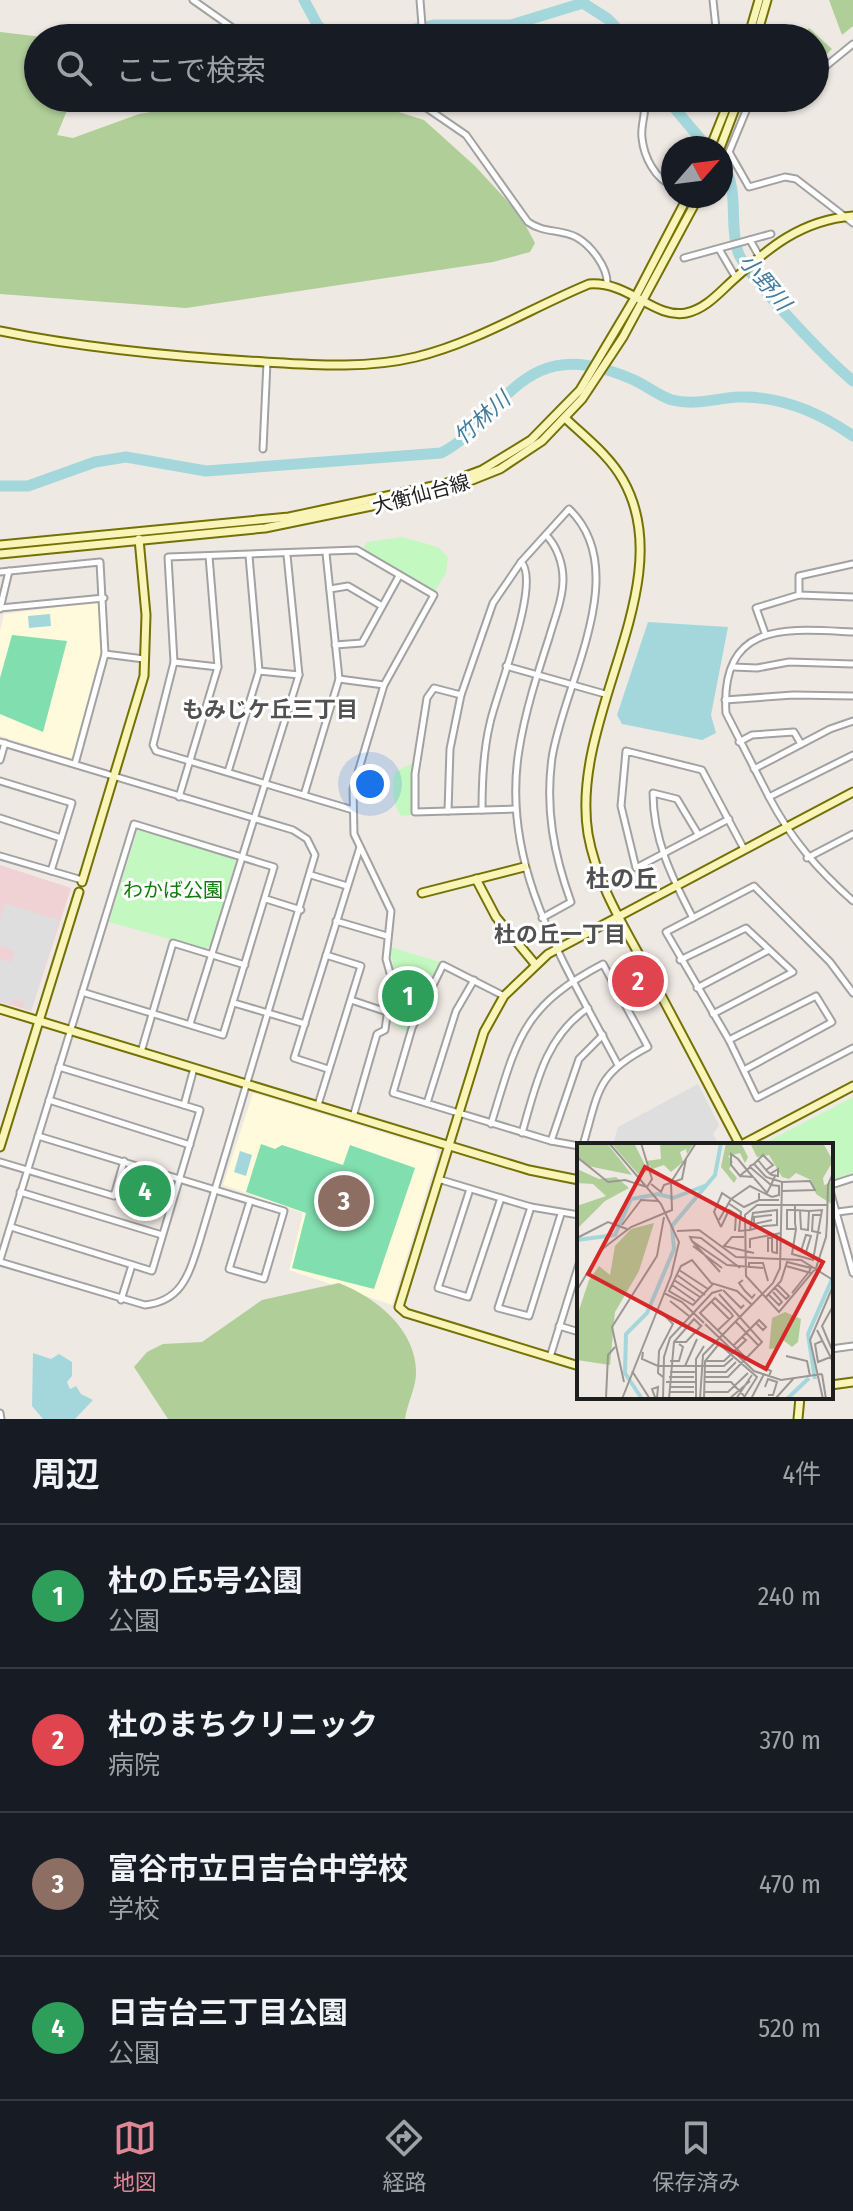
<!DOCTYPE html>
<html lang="ja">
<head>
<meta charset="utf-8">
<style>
  body { margin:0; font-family:"Fira Sans Condensed","Noto Sans JP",sans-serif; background:#20242c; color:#f1f3f6 }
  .compass { position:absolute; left:661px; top:136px; width:72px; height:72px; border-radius:50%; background:#171b24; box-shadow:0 2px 6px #0004; rotate:62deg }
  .you { position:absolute; left:370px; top:784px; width:28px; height:28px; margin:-20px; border:6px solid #fff; border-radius:50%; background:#1a73e8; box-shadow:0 0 0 12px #1a73e833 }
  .badge { display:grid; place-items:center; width:52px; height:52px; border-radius:50%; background:#df8694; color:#fff; font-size:26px; font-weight:700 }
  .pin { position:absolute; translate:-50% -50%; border:4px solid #fff; box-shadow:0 2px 8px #0006 }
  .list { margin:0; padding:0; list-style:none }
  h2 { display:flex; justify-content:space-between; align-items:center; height:104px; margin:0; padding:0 32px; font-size:34px }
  h2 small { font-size:26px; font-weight:400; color:#9ea1a6 }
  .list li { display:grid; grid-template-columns:52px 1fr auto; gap:24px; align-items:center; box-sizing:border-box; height:144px; padding:0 32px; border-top:2px solid #363941 }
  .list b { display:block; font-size:30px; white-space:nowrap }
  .list p { margin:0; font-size:26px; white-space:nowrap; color:#9ea1a6 }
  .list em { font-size:26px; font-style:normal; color:#9ea1a6 }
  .icon { flex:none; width:44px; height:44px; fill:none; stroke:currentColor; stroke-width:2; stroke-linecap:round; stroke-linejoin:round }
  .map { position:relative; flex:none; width:853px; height:1419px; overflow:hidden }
  .search { position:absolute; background:#171b24; box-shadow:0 2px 6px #0004; left:24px; right:24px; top:24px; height:88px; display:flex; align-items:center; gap:20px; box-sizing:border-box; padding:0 28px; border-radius:44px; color:#9ea1a6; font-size:30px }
  .sheet { height:680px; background:#171b24 }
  nav { display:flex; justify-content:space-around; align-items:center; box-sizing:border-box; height:112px; border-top:2px solid #363941; background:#171b24; font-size:22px; color:#9ea1a6 }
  nav a { display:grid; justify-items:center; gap:4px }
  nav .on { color:#df8694 }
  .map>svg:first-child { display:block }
  .commercial { fill:#f0d2d5 }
  .education { fill:#fffadc }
  .forest { fill:#afce98 }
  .park { fill:#c3f9c0 }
  .pitch { fill:#81deae }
  .parking { fill:#dedede }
  .water { fill:#a4d7dc }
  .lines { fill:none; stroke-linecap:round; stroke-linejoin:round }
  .river { stroke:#a4d7dc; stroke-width:11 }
  .street-casing { stroke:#a2a2a2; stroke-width:9 }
  .secondary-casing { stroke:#747105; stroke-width:11 }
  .street { stroke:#fff; stroke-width:5 }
  .secondary { stroke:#f9f4b7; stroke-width:7 }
  .labels { text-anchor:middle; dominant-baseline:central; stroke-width:6; stroke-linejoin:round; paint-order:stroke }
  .street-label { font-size:20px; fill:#1e1e1e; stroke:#fff }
  .park-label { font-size:20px; fill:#117b0c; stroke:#fff }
  .water-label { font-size:22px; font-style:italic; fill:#447d9d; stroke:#fff }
  .neighbourhood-label { font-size:22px; font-weight:bold; fill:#515151; stroke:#fff }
  .quarter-label { font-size:24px; font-weight:bold; fill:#515151; stroke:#fff }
  .inset-river { fill:none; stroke:#a4d7dc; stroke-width:4 }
  .inset-road { fill:none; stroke:#9b9894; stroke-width:2 }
  .view { fill:#d62828; fill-opacity:0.15; stroke:#d62828; stroke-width:4 }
  .inset-edge { fill:none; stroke:#1e1e1e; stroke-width:4 }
</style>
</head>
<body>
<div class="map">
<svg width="853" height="1419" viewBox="0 0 853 1419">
  <rect width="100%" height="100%" fill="#efe9e3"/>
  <path class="commercial" d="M0,865L71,888L31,1011L0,1002Z"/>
  <g class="education">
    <path d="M98,602L102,655L75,756L70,758L0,736V631L4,614Z"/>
    <path d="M253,1093L436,1149L438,1154L392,1305L289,1270L303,1213L223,1185Z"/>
  </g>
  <g class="forest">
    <path d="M829,0H853V26L842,35Z"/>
    <path d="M772,27L806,32L809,28L832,49L824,57L815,45V38H769Z"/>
    <path d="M0,32L51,38H38V98H72L57,135L73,138L139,114L186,106L208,98H354L424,120L475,166L520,215L535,243L530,252L493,262L186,308L0,294Z"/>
    <path d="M339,1283C377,1298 418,1331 416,1375C415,1390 407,1404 405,1419H168L134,1367L147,1352L163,1344L202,1342L262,1300Z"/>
  </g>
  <g class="park">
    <path d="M402,537L438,547L448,557L446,573L435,591L363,549L367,542Z"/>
    <path d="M413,763L412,815L401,816C392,801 391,789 395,772Z"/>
    <path d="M138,828L234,857L236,862L211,945L205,949L109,922Z"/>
    <path d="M390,947L440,962L407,1032L391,1022L396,982Z"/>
    <path d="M853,1097V1173L831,1181V1145H761Z"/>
    <path d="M128,1165L171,1179L174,1183L164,1216L116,1199L124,1168Z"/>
  </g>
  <g class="pitch">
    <path d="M12,635L67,641L43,732L0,714V678Z"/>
    <path d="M261,1144L275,1149L282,1145L343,1165L350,1145L415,1168L374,1289L292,1268L306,1213L246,1192Z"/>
  </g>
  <g class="parking">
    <path d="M5,903L59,920L31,1010L24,1008L25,1003L13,999L11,1004L0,1001V959L11,962L15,951L0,946V922Z"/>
    <path d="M698,1084L719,1125L713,1134L719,1145H613L618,1127Z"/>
  </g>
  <g class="water">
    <path d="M50,614L51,626L29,628L28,616Z"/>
    <path d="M648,622L728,627L711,715L716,733L702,740L622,724L617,715Z"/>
    <path d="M240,1151L252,1155L246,1176L234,1172Z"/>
    <path d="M33,1353L51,1359L59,1354L72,1362V1376L67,1382L70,1389L76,1386L81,1394L93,1400L75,1419H43L32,1406Z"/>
  </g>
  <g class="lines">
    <g class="river">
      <path d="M304,0L318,26L334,38"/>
      <path d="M372,38L435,25H511L583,3L608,19L626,38"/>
      <path d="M666,98L708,148"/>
      <path d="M721,162C741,190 728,221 738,252C747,277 829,361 853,381"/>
      <path d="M0,486H28L95,462L126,457L206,471L441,453C481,433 500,389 540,371C571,357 604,367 634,380C647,386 659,396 672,400C696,406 716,398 739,397C782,396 819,412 853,436"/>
    </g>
    <defs>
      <g id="street">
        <path d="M193,0L247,38"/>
        <path d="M420,0L423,38"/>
        <path d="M713,0L717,38"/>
        <path d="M815,75L853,44"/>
        <path d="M412,98L466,135L528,222C543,233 560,229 576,237C591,245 607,267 607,282"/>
        <path d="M643,98C648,111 640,124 642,138C644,157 655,179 673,186"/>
        <path d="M762,98L748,106L729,152L749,187L785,177L796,179L853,223"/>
        <path d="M750,240L759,256"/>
        <path d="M719,249L736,278"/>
        <path d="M684,258L771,234"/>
        <path d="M263,449L267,362"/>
        <path d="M546,535C557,546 563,564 563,579C563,599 554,620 549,638C537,675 525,712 519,750C500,867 565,964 617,1063"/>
        <path d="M0,572L100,562L105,654L75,764"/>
        <path d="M330,589L348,586L382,606"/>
        <path d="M799,595L853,597"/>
        <path d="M0,608L104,598"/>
        <path d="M0,609L9,571"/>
        <path d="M765,633L756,608L799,595V576L853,564"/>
        <path d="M335,645L362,643L399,576"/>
        <path d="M105,654L144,659"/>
        <path d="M174,662L218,667"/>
        <path d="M506,666L605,694"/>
        <path d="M733,667L757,668L789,662L853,664"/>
        <path d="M259,671L299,675"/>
        <path d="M339,679L384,685"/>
        <path d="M461,695L434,688L427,698L415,774V812L515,809"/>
        <path d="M725,700L793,695L853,696"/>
        <path d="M0,742L293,830L307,839L315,855L199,1243C189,1274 182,1301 145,1305L0,1262"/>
        <path d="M739,742L752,735L794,732L801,744"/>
        <path d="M853,755L769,797C791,839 818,870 853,901"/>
        <path d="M0,760L5,743"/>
        <path d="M754,769L830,729L853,721"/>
        <path d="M228,772L259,671L249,556"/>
        <path d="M0,781L72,803L51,871"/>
        <path d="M304,795L339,679L326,553"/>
        <path d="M179,797L218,667L209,556"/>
        <path d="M769,797L726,713C720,620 787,629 853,632"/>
        <path d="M482,810C482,780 483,752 490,723C496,694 542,581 521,562"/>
        <path d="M448,811L450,749L461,695L493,603L521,562L569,509C634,571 563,685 552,758C545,809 554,855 571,902L542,918"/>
        <path d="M0,818L61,838"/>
        <path d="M729,819L636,868L621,806L626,751L702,770L744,849"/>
        <path d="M0,856L82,880"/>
        <path d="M807,858L853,834"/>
        <path d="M311,875L347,886"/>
        <path d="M266,899L301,910"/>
        <path d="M693,918C672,878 653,839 653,793L677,799L698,834"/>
        <path d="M336,921L387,936"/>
        <path d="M680,960L746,928L793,972L713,1014"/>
        <path d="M697,988L769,950"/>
        <path d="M853,993L830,962L754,886L666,932L729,1040L757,1098L853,1048"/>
        <path d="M504,996L443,965L412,1028L393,1093L551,1141L579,1146"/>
        <path d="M351,1000L390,1013"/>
        <path d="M234,1003L305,1024"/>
        <path d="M190,1024L299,675L287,555"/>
        <path d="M729,1040L816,996L832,1022L744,1070"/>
        <path d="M141,1052L173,943L245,965"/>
        <path d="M328,1069L294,1058L360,847"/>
        <path d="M49,1100L190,1145"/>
        <path d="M427,1103L456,1011L474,980"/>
        <path d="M184,1105L194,1068"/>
        <path d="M318,1105L361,966L326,955"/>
        <path d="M353,1117L377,1034L385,1030L392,980L386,959L391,911L354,834L353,789L384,685L434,595L357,550L168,557L174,662L153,745L156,751L353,810"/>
        <path d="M491,1124C517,1040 521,1007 603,964L648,1047C596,1074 599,1091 583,1145"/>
        <path d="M522,1133C536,1085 545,1037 588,1008"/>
        <path d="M38,1136L284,1211L264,1279L229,1269L250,1201"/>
        <path d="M551,1141L579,1059L603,1035"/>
        <path d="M0,1162L114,1196L124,1161"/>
        <path d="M438,1179L531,1207L579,1215"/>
        <path d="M831,1185L853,1178"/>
        <path d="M470,1189L438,1288L468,1297L501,1198"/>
        <path d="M20,1192L162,1235"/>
        <path d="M831,1194L853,1273"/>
        <path d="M531,1207L498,1308L529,1316L561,1214"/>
        <path d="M838,1212L853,1210"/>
        <path d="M11,1227L152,1271L200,1110L59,1067"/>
        <path d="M0,1260L134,824L274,867L223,1035L82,992"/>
        <path d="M121,1300L132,1265"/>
        <path d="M559,1326L579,1332"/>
        <path d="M831,1349L853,1346"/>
        <path d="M550,1357L579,1264"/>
        <path d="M0,1413L1,1419"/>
      </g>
      <g id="secondary">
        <path d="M748,38L759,0"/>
        <path d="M756,38L767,0"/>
        <path d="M710,148L730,98"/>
        <path d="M720,148L739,98"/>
        <path d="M0,331C88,349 175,357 265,362C315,365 366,369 416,357C477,342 531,308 589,284C629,281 654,319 686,313C705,309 718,294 731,282C768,248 801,220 853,216"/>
        <path d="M565,418C585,437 609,455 623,480C682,584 569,716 588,834C597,885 625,928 649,973C680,1030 710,1088 740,1145"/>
        <path d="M0,545L289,517L447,483L482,470L531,440L580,390L636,296L688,196"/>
        <path d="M0,554L265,528L445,491L500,469L542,441L582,399L623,337L699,196"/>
        <path d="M476,879L496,917L535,964"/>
        <path d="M82,882L144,676L146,615L139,539"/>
        <path d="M422,893L524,867"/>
        <path d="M0,1009L529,1170L579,1180"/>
        <path d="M741,1145L853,1086"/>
        <path d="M0,1147L79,892"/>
        <path d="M579,1366L406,1313L399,1307L484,1032L504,996L548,954L853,792"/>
        <path d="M831,1385L853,1382"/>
        <path d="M798,1419L800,1397"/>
      </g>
    </defs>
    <use href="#street" class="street-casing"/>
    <use href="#secondary" class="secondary-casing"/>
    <use href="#street" class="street"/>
    <use href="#secondary" class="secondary"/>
  </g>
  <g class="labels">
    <g class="street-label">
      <text transform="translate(421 494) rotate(-15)">大衡仙台線</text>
    </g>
    <g class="park-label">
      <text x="173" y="890">わかば公園</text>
    </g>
    <g class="water-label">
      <text transform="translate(765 282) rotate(50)">小野川</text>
      <text transform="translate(482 418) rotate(-42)">竹林川</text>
    </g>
    <g class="neighbourhood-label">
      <text x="270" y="709">もみじケ丘三丁目</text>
      <text x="560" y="934">杜の丘一丁目</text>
    </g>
    <g class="quarter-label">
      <text x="622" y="879">杜の丘</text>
    </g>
  </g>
  <g transform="translate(577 1143)">
    <rect width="256" height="256" fill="#efe9e3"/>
    <path d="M0,0H30L55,32L11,23L0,16ZM34,0H57L71,28L61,31ZM83,0H112L116,2L110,11L109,6L103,9L106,19L94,29L87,22L75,26L69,18L84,16ZM149,0H164L171,14L168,20L163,10L151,13L156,19L152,26L160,35L157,40L144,24ZM166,0H246L256,18L246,35L247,42L256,39V62L239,51L234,37L219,30L212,36L205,34L192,12L180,14L174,2ZM0,26L22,36L39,34L52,45L28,58L0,86V63L29,53L16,41L0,40ZM77,80L62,128L38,169L33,222L0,217V173L12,137L22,123L33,132L38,103L54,86ZM208,169L224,176L221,199L215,204L206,197L202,205L192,206L195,175Z" fill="#afce98"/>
    <path class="inset-river" d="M0,97L38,92L54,56L81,51L96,55L130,42M238,236L231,191L256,134M65,256L48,230L49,191L70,170L97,106L95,83L138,32L144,0M210,256L232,235"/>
    <path class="inset-road" d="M32,0L84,61L102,99L94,133L45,256M0,14L31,39L48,37L70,44L75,36L64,0M173,24L194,42L198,33M189,27L193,31L195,32L201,33V26L193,31M163,33L176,34L170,27L161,16L154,11V22L163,33L166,30L170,27L173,24V23L177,21L186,12L196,22L189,27L181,17M177,35L190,50L194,42L202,43V52L195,54M74,41L84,49L87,42L105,36L109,16M205,48L238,47L233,38L205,39M182,50V57H202M151,60L164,69L162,88L173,87L187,83L200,82V67L176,70L173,87M218,62V80L219,86L215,111L236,117L245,67L232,68L218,67H210V86H219M250,62H180L168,72L169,133L202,169L239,125L249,94L250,79L251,42L256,30M223,67L224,86L231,87L232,68M195,72L177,74V81L195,77M142,77L154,56L167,64L182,57M45,82L64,57L81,58M144,84L137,69L145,50L154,56L173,43L195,54M144,84L152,67L159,71L158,88M100,88L122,87L159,114L224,117L256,137M244,90L235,88L236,72H245M167,94H155L147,103L177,110M0,95L31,79L50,86M115,98L150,122L186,125M115,98L113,94L124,95L163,125M115,98L143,129M116,103L145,125M173,105V96L204,90M224,108L229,92L234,93L229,109M191,109V95H195V109M195,109L200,110V90M209,123L234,130M172,125V120H186L191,138M102,127L131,146M100,132L128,152M97,137L123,154M166,137L162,140L168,148L175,155L178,151M136,141L116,162L92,148L104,123L115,117L134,140L160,148L175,162M95,142L118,158M198,145L209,156L212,153L201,142M0,147L24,107L54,84L95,67L94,39L119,0M146,147L164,165L167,162M87,150L105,159L127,180M215,150L231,130M192,152L202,162L205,159L196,149M188,155L204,138L210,119L234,125L232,129M93,158L112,173M134,158L152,176M256,163L245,183L256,209M83,168L96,181L82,208L81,230L86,234M153,169L138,155L123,170L170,216L194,228L192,233M158,178L182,203M128,181L177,228L204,237L245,231M141,187L156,173L153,169M240,187L256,219M245,198L238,201L241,219L256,213M98,199H109L125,182M156,203L182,177L189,184L186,187L179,180M66,209L65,216L81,223H147L156,215M209,213L230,218L233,233M93,218H102L106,204L102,201M128,218H147L169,197L165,194M108,223L120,196M55,228L73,256M93,229H119M127,229H149L159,219M245,231L249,256M92,234H117M127,234H151L185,199L142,151M47,239L35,184L80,113L87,74M89,239H119M127,239H154L170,256M81,244L80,255L78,254L75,246ZM92,244H117M188,244L191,236L200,239L196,252H191M92,249H117M127,249H151L171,230M29,255L31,212L38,204M80,255H118M86,256L87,214L93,195L135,150L145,147M92,256L97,199L117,176L124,183M119,256V216L127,203M123,256L126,212L196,140L203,125L205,39L189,34L177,21M127,256L128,218L142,201L180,234L166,256M152,256L173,238M159,256L175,232M174,256L187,231M198,256L217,235M246,256L233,197L256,143"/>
    <path class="view" d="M68,24L246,119L189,226L11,131Z"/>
    <rect width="256" height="256" class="inset-edge"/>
  </g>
</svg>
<svg class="compass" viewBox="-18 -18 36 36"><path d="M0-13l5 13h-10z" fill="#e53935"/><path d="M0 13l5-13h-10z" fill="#9ea1a6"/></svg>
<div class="you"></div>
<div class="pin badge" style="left:408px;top:996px;background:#2e9e5b">1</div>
<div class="pin badge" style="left:638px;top:981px;background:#e0444e">2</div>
<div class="pin badge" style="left:344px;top:1201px;background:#8d6e63">3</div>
<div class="pin badge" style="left:145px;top:1191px;background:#2e9e5b">4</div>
<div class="search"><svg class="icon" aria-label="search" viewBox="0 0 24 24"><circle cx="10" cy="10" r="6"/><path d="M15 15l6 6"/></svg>ここで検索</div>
</div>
<section class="sheet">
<h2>周辺<small>4件</small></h2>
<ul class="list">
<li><span class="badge" style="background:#2e9e5b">1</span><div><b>杜の丘5号公園</b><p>公園</p></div><em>240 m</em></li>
<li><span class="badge" style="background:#e0444e">2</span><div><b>杜のまちクリニック</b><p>病院</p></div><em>370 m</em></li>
<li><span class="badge" style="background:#8d6e63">3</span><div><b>富谷市立日吉台中学校</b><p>学校</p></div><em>470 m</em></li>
<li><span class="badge" style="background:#2e9e5b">4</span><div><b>日吉台三丁目公園</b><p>公園</p></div><em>520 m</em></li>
</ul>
</section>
<nav>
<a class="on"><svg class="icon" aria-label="map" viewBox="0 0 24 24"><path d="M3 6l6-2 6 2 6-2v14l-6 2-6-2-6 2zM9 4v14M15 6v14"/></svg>地図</a>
<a><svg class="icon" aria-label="directions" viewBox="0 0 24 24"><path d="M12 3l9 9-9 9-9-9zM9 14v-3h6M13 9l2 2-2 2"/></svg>経路</a>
<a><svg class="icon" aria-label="saved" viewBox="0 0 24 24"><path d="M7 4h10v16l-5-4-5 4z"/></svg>保存済み</a>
</nav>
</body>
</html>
